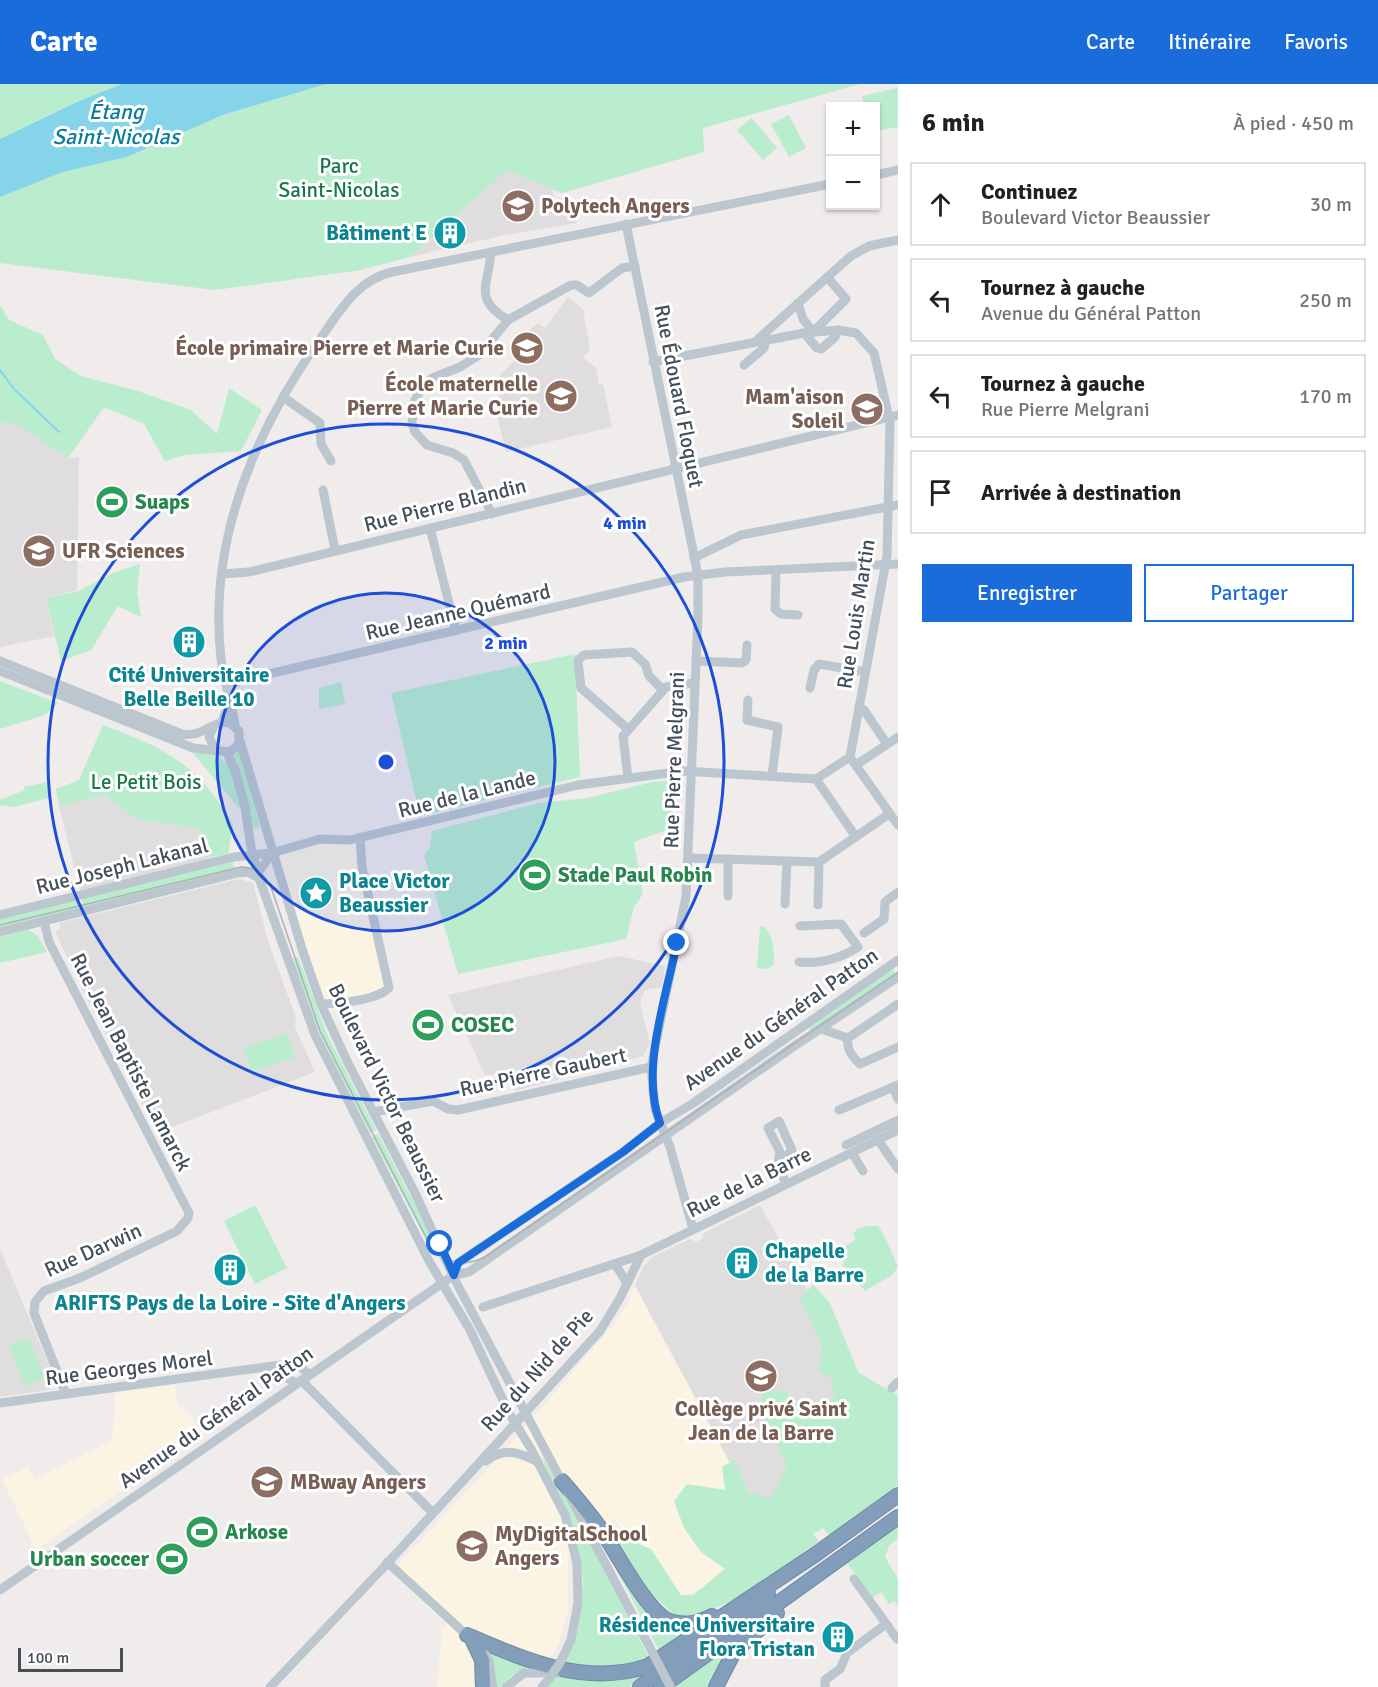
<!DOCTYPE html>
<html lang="fr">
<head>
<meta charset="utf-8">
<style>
  body { margin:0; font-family:Signika,sans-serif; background:#f2f2f2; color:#202124 }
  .controls { position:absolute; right:18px; top:18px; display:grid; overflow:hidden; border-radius:0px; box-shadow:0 2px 4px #0004 }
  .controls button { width:54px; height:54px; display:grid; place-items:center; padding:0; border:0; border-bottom:2px solid #e0e0e0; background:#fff; color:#202124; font:30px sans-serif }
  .scale { position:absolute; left:18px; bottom:15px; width:105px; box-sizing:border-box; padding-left:6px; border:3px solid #444f59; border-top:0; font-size:16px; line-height:21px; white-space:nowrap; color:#444f59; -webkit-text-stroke:4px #fff; paint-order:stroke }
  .stop { position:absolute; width:18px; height:18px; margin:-14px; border:4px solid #1a6cda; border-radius:50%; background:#fff }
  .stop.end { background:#1a6cda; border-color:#fff; box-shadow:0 2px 6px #0008 }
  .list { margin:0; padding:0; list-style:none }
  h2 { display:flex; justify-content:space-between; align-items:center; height:78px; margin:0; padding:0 24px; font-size:26px }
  h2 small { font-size:20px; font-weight:400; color:#757577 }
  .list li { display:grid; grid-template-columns:39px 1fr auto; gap:18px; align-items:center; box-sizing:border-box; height:84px; margin:0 12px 12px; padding:0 12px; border:2px solid #e0e0e0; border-radius:0px }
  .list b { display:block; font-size:22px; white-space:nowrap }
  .list p { margin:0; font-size:20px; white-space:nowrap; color:#757577 }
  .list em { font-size:20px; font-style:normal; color:#757577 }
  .actions { display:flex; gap:12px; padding:18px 24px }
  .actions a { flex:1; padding:14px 0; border:2px solid #1a6cda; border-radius:0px; text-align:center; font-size:21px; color:#1a6cda }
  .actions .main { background:#1a6cda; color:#fff }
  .icon { flex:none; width:33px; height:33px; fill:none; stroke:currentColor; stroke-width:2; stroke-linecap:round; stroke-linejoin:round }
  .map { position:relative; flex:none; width:898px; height:1603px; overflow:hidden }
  header { display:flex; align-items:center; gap:36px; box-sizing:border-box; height:84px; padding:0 30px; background:#1a6cda; color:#fff }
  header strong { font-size:28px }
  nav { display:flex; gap:33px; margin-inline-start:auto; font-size:21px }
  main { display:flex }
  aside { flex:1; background:#fff }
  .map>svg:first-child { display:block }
  .commercial { fill:#fbf4e3 }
  .education { fill:#e0ddde }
  .green { fill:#b9edce }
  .water { fill:#86d4ea }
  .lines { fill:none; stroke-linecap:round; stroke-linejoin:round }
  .stream { stroke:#86d4ea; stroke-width:2 }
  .highway-casing { stroke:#6e89a7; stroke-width:16 }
  .minor { stroke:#bcc6ce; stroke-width:9 }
  .highway { stroke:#839ebb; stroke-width:14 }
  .tram { stroke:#aeb1b6; stroke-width:1.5 }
  .minor-bridge { stroke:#bcc6ce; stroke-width:9 }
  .route { stroke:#1a6cda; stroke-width:8 }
  .ring { fill:none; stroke:#1d4ed8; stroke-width:3 }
  .labels { text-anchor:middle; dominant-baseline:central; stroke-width:6; stroke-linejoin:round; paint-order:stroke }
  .park-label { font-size:21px; fill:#177849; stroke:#fff }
  .education-label { font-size:21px; font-weight:bold; fill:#785e54; stroke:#fff; text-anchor:start }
  .culture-label { font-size:21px; font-weight:bold; fill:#0d838f; stroke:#fff; text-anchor:end }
  .street-label { font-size:21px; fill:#444f59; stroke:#fff }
  .leisure-label { font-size:21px; font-weight:bold; fill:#27864d; stroke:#fff; text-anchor:start }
  .water-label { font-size:22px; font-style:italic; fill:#0d7c9c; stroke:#fff }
  .centre { fill:#1d4ed8; stroke:#fff; stroke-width:3 }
  .ring-label { font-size:18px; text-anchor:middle; font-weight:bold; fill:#1d4ed8; stroke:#fff; stroke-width:6; stroke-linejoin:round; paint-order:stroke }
</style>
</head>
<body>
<header>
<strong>Carte</strong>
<nav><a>Carte</a><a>Itinéraire</a><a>Favoris</a></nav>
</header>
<main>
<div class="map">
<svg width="898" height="1603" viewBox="0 0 898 1603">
  <rect width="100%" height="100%" fill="#efeceb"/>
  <g class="commercial">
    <path d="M356,757L393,909L329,928L275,773L314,760Z"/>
    <path d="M634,1201L772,1457L726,1495L684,1512L677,1511L658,1493L614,1435L568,1474V1526L559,1558L547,1580L513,1571L479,1603H437L442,1545L447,1541L395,1492L399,1480L495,1377L611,1244L628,1219Z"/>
    <path d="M175,1301L178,1321L184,1324L203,1350L36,1466L2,1395L28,1383L35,1395L111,1357L115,1330L114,1309Z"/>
  </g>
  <g class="education">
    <path d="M538,67L555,115L571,112L577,139L505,151L410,173L514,72Z"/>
    <path d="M568,213L583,225L590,265L583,273L596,284L599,300H603L612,343L506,368L494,319L508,300L499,292L525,266L518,260L531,245L538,239L545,244Z"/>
    <path d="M0,339L17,340L68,374L79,373L77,506L46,514L54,552L0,563Z"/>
    <path d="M104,711L137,735L200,745L207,777L80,807L59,722Z"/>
    <path d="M239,795L253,799L268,857L296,934L295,943L315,988L157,1049L81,903L55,847L60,845L59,839Z"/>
    <path d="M619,872L665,882L662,903L645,906L640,918L650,960L643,972L516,1007L508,990L485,991L448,911Z"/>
    <path d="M758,1122L761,1123L808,1207L850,1314L772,1457L635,1201L643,1183L652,1173L690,1155L696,1158L702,1155L704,1149Z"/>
    <path d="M0,1165L55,1295L49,1306L0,1313Z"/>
  </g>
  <g class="green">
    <path d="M0,0H122L79,17L0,55Z"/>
    <path d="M326,0H860L703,44L704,68L562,109L507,86L410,173L361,186L215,206L0,179V113L63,88L127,73L223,31Z"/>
    <path d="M898,4V43L876,47V22H864L862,12Z"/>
    <path d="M789,31L806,64L789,73L771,40Z"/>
    <path d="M752,34L777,64L763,76L737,46Z"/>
    <path d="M0,221L9,236L43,251L55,275L81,292L138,307L191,326L217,350L229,304L262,326L241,367L184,371L165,377L144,340L104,323L68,374L17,340L0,339Z"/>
    <path d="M140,480L137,509L141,533L118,522L91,566L61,577L46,514L79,507L113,489Z"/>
    <path d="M575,570L580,693L420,732L391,609Z"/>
    <path d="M0,597L58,619L45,631L0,645Z"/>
    <path d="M341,598L345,620L319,625V604Z"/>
    <path d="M103,641C166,664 198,681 233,740L228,770L206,774L200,745L137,735L104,711L59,722L56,705L79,696Z"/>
    <path d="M240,666L260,744L254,745L237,678L232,672Z"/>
    <path d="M192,668L215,670L230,682L243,729Z"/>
    <path d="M669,697L675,743L634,758L643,810L634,823L626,855L458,890L424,772L430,763L432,747L539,719L587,714L653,698Z"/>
    <path d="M47,698L49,714L14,723L0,721V716L25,706L24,703Z"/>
    <path d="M233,778L236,788L84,824L81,814Z"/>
    <path d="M77,815L79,825L0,844V833Z"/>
    <path d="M763,842C774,851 774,867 774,880L768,885L757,884L760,843Z"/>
    <path d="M28,845L38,852L47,868L0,879V853Z"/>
    <path d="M298,873L327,950L376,1046L370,1049L320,950L292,875Z"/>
    <path d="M891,883L897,891L811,948L808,943Z"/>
    <path d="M287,949L295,973L252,988L243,964Z"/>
    <path d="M378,1050L441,1170L438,1173L430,1163L372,1053Z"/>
    <path d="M255,1121L287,1184L255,1200L224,1137Z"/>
    <path d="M867,1142H878C887,1155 891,1168 898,1183L892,1191L865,1207L843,1181L845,1172L843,1169L844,1163L856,1155L853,1150L858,1145Z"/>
    <path d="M813,1200L830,1219L858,1288L898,1312V1401L829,1451L823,1444L813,1450L819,1457C780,1483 724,1534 676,1532L649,1508L616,1460L631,1448L641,1461L651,1465L681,1511H693L725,1485L701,1468L684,1444L674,1417L687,1400L725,1406L722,1383L734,1376L749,1409L771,1414L787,1383L760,1323L763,1307H786L801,1326L819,1329L834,1313L831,1294L818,1286L822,1261L800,1216Z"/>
    <path d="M29,1254L45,1294L25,1302L9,1262Z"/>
    <path d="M540,1368L588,1452L651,1578L639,1584L563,1583L578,1546L583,1499L580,1473Z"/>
    <path d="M898,1442V1454L889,1462L885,1473L898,1495V1522L894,1517L889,1520L881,1508L872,1514L847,1479Z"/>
    <path d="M596,1447L648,1523L699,1542L661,1570Z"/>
    <path d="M724,1536L630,1603H547L557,1592L611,1597L639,1591Z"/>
    <path d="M747,1549L712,1603H678L676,1600Z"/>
    <path d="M486,1567L531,1582L511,1592L500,1603H496Z"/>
  </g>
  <path class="water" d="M122,0H326L223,31L127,73L63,88L0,113V55L79,17Z"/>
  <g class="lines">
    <path class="stream" d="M0,286L14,305L59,348"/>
    <defs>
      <g id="highway">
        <path d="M562,1397C575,1412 588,1427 600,1444C615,1466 643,1520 664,1534C679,1543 698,1540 712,1532"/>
        <path d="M467,1551C525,1576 585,1603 648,1582L816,1470L898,1411"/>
        <path d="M473,1557L482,1576L483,1603"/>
        <path d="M640,1603L768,1510"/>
        <path d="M661,1603L898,1433"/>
        <path d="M716,1603L734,1568L777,1529"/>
      </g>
    </defs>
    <use href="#highway" class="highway-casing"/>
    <g class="minor">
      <path d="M876,91L898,86"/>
      <path d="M626,140L698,491V533L686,813L651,983L655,1025L670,1063L693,1145"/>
      <path d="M491,168C489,201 472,214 508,236"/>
      <path d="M798,219L803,235L813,248L846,215L827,193"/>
      <path d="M804,249L817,264L821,265L835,253L838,246"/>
      <path d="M756,257L851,172L869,162L898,156"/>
      <path d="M653,278L804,249L838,246L856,249L874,269L890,338L887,472L850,673"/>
      <path d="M744,281L764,264L766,256"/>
      <path d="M283,313L320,339L321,360L331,377"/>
      <path d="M323,406L335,466"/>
      <path d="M492,430L464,376L453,369L427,361L415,348L412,339L414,318L422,303L432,294L460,283L479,271L508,236L571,201H577L589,209L622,184L635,182"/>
      <path d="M430,444L456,547"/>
      <path d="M694,474L741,451L898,421"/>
      <path d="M776,486L775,525L781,530L798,531"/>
      <path d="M222,490L249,488L898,331"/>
      <path d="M0,577L182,650C204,654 212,635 230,639L239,647V660L230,668L193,664L0,587"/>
      <path d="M696,577L742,579L746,576L747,561"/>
      <path d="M226,600L684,493L725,488L898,480"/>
      <path d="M810,604L814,586L819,580L865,588"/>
      <path d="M748,616L747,636L778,643L772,692"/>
      <path d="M859,624L864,626L887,660"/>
      <path d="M222,638L230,616"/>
      <path d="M235,641C232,619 224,598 221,575C208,459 253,351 318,258C338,230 356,196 392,188L830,100"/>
      <path d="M214,642L209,653L216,667"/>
      <path d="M628,645L581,604L578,576L584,571L632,568L645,580L649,592L663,606"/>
      <path d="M240,657L302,865L321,920L347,977L414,1107L455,1196L648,1560"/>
      <path d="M227,669L235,686L245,723L251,763L259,794L315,951L429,1177L470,1246L509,1329L531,1365L565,1431L577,1479L578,1519L571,1556L561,1577"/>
      <path d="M850,673L898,741"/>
      <path d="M856,681L898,653"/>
      <path d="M628,694L623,652L666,603L694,599"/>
      <path d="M816,695L856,753"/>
      <path d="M816,695L850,673"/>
      <path d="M688,774L819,778L889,730"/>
      <path d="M253,787L261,785L272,769"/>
      <path d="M728,812V775"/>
      <path d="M785,820L787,777"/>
      <path d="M818,821L819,778"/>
      <path d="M0,831L234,773L272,769L320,755L350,756L578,701L683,687L816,695"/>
      <path d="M44,837L49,858L189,1129L188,1134L177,1147L80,1194L44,1207L35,1218L34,1229L66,1310"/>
      <path d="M0,848L238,789L248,788L259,794"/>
      <path d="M864,849L884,835L885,818L898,808"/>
      <path d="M799,878C820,880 841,874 858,863L841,840L800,842"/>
      <path d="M321,920C338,920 377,916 389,904L362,783L360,753"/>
      <path d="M821,945L848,954"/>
      <path d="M848,954C846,964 852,973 860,980L898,963"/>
      <path d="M848,954L898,920"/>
      <path d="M893,1003L898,1015"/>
      <path d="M839,1026L898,1001"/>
      <path d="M373,1028L433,1017L448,1025L458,1026L651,983"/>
      <path d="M878,1056L898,1085"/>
      <path d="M846,1061L898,1036"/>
      <path d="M852,1069L863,1087"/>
      <path d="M780,1074L787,1072L792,1066L779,1037L768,1044L780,1068L778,1079L786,1100"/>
      <path d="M615,1180L627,1199"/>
      <path d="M454,1191L458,1179L623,1068L660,1039L692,1020L898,876"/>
      <path d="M483,1223L641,1171L898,1046"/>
      <path d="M267,1285L297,1299"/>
      <path d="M301,1296L433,1429"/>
      <path d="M892,1304L898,1298"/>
      <path d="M0,1319L288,1280L301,1283L309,1291"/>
      <path d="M486,1377C505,1363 519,1368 538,1378"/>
      <path d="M387,1478L470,1554"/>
      <path d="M854,1495L897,1555"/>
      <path d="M0,1506L454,1191L469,1188L793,963L898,893"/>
      <path d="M484,1567L489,1578L493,1603"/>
      <path d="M270,1603L382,1485L600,1247L620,1214L641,1171"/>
      <path d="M506,1603L524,1589H557"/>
      <path d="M542,1603L549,1595"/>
      <path d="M825,1603V1596L840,1585L847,1569L886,1540"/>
    </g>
    <use href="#highway" class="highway"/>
    <path class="tram" d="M0,841L241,783C256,783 265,790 271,803L320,947L431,1163C445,1180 465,1183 485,1173L898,888"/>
    <g class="minor-bridge">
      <path d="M648,1560L670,1602"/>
      <path d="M549,1595L561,1577"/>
    </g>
  </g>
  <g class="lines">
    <path class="route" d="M440,1160L454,1191L458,1179L623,1068L660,1039C640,986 666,914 677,859"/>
  </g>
  <circle cx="386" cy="678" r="169" fill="#1d4ed8" fill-opacity=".12"/>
  <g class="ring">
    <circle cx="386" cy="678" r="169"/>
    <circle cx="386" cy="678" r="338"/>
  </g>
  <defs>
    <symbol id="university-disc" viewBox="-11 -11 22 22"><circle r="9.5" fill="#8d6e63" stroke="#fff"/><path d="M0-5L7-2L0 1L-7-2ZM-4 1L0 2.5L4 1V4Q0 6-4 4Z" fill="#fff"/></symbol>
    <symbol id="building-disc" viewBox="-11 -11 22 22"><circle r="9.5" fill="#0f9aa8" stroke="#fff"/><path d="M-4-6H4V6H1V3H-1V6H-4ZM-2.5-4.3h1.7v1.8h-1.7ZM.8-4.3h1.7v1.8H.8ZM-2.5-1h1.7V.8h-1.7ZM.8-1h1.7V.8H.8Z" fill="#fff"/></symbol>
    <symbol id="school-disc" viewBox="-11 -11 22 22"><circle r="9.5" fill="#8d6e63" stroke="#fff"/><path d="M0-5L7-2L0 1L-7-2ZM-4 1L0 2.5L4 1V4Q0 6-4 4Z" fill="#fff"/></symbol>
    <symbol id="stadium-disc" viewBox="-11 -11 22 22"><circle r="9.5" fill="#2e9e5b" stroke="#fff"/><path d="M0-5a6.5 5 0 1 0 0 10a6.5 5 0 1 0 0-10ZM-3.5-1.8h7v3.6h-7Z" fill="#fff"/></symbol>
    <symbol id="sight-disc" viewBox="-11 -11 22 22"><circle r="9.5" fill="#0f9aa8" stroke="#fff"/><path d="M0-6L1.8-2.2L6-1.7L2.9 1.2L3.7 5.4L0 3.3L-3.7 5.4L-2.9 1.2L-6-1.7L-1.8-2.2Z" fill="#fff"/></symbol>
  </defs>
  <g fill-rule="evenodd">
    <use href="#university-disc" x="499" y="103" width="38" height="38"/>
    <use href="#building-disc" x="431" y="130" width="38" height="38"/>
    <use href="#school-disc" x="508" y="245" width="38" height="38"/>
    <use href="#school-disc" x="542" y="293" width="38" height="38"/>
    <use href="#school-disc" x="848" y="306" width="38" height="38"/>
    <use href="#stadium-disc" x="93" y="399" width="38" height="38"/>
    <use href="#university-disc" x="20" y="448" width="38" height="38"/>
    <use href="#building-disc" x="170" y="539" width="38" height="38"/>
    <use href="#stadium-disc" x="516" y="772" width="38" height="38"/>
    <use href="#sight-disc" x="297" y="790" width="38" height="38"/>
    <use href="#stadium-disc" x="409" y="922" width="38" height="38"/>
    <use href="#building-disc" x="723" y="1160" width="38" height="38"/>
    <use href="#building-disc" x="211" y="1167" width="38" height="38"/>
    <use href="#school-disc" x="742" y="1273" width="38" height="38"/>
    <use href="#university-disc" x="248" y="1379" width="38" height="38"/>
    <use href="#stadium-disc" x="183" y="1429" width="38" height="38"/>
    <use href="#university-disc" x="453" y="1443" width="38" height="38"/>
    <use href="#stadium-disc" x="153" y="1456" width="38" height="38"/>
    <use href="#building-disc" x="819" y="1534" width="38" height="38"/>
  </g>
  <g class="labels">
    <g class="park-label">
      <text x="339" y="82">Parc<tspan x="339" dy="24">Saint-Nicolas</tspan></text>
      <text x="146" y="698">Le Petit Bois</text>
    </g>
    <g class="education-label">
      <text x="541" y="122">Polytech Angers</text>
      <text x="504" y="264" text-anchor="end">École primaire Pierre et Marie Curie</text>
      <text x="538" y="300" text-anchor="end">École maternelle<tspan x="538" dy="24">Pierre et Marie Curie</tspan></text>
      <text x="844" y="313" text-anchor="end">Mam'aison<tspan x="844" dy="24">Soleil</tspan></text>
      <text x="62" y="467">UFR Sciences</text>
      <text x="761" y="1325" text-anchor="middle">Collège privé Saint<tspan x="761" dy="24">Jean de la Barre</tspan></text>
      <text x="290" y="1398">MBway Angers</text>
      <text x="495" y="1450">MyDigitalSchool<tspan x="495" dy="24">Angers</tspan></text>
    </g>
    <g class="culture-label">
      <text x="427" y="149">Bâtiment E</text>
      <text x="189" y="591" text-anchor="middle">Cité Universitaire<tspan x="189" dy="24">Belle Beille 10</tspan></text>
      <text x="339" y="797" text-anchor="start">Place Victor<tspan x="339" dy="24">Beaussier</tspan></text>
      <text x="765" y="1167" text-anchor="start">Chapelle<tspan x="765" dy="24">de la Barre</tspan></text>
      <text x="230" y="1219" text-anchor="middle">ARIFTS Pays de la Loire - Site d'Angers</text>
      <text x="815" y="1541">Résidence Universitaire<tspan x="815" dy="24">Flora Tristan</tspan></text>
    </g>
    <g class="street-label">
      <text transform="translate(679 312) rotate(79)">Rue Édouard Floquet</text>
      <text transform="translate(445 421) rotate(-14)">Rue Pierre Blandin</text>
      <text transform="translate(458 528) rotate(-13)">Rue Jeanne Quémard</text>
      <text transform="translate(856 530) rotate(-81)">Rue Louis Martin</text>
      <text transform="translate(674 676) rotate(-88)">Rue Pierre Melgrani</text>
      <text transform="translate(467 710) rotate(-14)">Rue de la Lande</text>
      <text transform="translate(122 782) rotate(-14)">Rue Joseph Lakanal</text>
      <text transform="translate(781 935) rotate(-35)">Avenue du Général Patton</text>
      <text transform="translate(131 978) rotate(63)">Rue Jean Baptiste Lamarck</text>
      <text transform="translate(543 988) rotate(-12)">Rue Pierre Gaubert</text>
      <text transform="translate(387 1009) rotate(64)">Boulevard Victor Beaussier</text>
      <text transform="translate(749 1098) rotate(-26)">Rue de la Barre</text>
      <text transform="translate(93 1166) rotate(-24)">Rue Darwin</text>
      <text transform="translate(129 1284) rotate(-7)">Rue Georges Morel</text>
      <text transform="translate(537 1286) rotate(-48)">Rue du Nid de Pie</text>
      <text transform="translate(216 1333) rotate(-35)">Avenue du Général Patton</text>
    </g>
    <g class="leisure-label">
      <text x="135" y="418">Suaps</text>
      <text x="558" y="791">Stade Paul Robin</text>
      <text x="451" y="941">COSEC</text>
      <text x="225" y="1448">Arkose</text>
      <text x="149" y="1475" text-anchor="end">Urban soccer</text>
    </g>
    <g class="water-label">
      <text x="116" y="27">Étang<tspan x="116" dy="25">Saint-Nicolas</tspan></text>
    </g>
  </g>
  <circle cx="386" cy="678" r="9" class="centre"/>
  <g class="ring-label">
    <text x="625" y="445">4 min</text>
    <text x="506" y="565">2 min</text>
  </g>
</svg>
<div class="controls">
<button>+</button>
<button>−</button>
</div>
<div class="scale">100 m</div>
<div class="stop" style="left:440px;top:1160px"></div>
<div class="stop end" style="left:677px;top:859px"></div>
</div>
<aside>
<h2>6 min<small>À pied · 450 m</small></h2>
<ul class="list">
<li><svg class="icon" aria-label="ahead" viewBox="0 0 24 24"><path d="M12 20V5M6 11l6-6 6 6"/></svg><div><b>Continuez</b><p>Boulevard Victor Beaussier</p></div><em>30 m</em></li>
<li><svg class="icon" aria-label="left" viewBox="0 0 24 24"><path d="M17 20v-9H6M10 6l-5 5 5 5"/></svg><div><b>Tournez à gauche</b><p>Avenue du Général Patton</p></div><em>250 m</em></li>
<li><svg class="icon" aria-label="left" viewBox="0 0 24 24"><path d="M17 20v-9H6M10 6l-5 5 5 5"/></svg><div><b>Tournez à gauche</b><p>Rue Pierre Melgrani</p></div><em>170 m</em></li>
<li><svg class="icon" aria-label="arrive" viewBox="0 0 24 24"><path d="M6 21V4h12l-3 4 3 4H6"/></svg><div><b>Arrivée à destination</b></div></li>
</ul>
<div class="actions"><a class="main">Enregistrer</a><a>Partager</a></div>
</aside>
</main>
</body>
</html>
